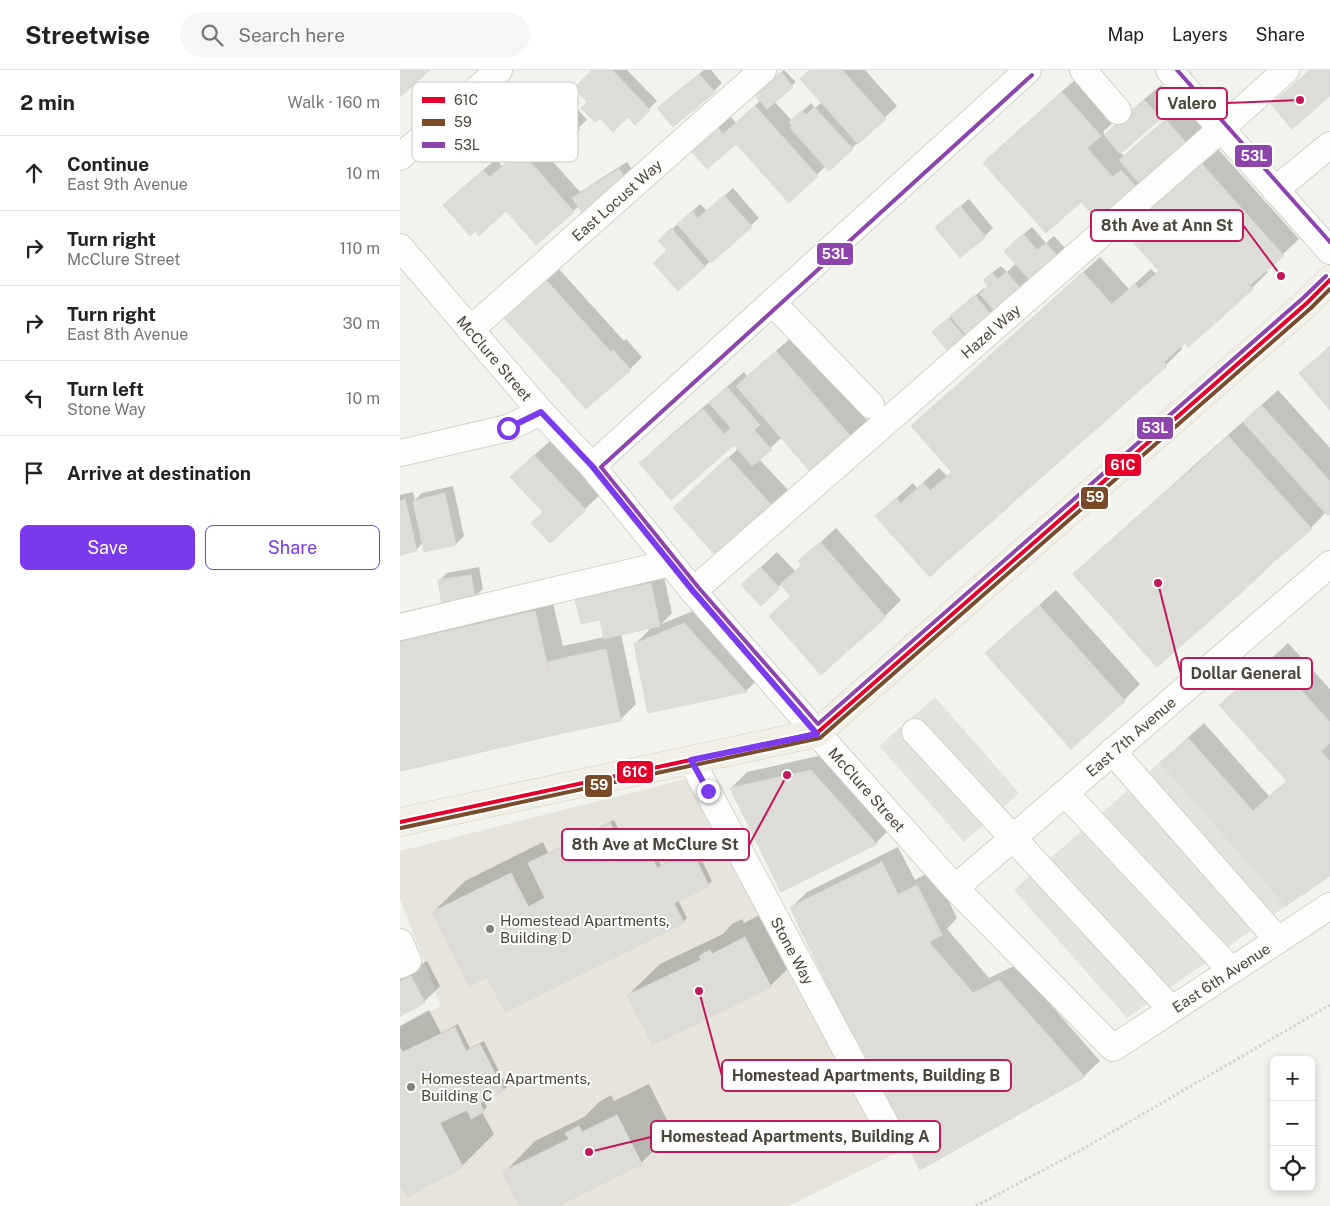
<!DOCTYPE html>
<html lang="en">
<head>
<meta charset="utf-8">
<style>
  body { margin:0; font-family:"Public Sans",sans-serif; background:#f6f6f6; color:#222 }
  .controls { position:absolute; right:15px; bottom:15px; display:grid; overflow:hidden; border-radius:8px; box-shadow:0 2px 8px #0003 }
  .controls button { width:45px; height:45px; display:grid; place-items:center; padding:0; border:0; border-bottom:1px solid #e0e0e0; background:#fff; color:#222; font:25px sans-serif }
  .stop { position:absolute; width:15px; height:15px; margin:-11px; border:4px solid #7c3aed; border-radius:50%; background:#fff }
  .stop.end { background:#7c3aed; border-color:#fff; box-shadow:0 1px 5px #0008 }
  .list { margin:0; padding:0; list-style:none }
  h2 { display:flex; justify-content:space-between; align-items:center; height:65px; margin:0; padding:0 20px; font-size:21px }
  h2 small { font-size:16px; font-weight:400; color:#767676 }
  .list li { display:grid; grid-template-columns:32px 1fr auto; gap:15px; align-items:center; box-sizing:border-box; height:75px; padding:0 20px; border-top:1px solid #e0e0e0 }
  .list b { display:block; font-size:19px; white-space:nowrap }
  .list p { margin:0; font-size:16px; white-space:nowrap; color:#767676 }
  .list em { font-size:16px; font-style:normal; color:#767676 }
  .actions { display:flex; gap:10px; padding:15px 20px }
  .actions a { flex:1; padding:11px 0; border:1px solid #7c3aed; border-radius:8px; text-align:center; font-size:18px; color:#7c3aed }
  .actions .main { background:#7c3aed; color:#fff }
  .icon { flex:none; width:28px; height:28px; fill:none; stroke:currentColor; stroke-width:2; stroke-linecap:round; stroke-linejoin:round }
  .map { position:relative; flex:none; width:930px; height:1136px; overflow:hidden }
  header { display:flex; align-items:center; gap:30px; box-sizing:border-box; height:70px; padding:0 25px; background:#fff; border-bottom:1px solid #e0e0e0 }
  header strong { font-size:24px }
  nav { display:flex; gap:28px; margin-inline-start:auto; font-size:18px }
  .search { width:350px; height:45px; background:#f6f6f6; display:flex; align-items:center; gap:12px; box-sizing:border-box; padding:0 18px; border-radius:28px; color:#767676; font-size:19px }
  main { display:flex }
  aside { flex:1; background:#fff }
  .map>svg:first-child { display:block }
  .residential { fill:#e7e5db }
  .parking { fill:#e3e2dd }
  .shadow { fill:#0003 }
  .building { fill:#dddcd6; stroke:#dcdad3 }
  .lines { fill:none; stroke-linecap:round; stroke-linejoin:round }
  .minor-casing { stroke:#d1d1cb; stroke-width:28 }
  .major-casing { stroke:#d5d2bb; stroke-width:29 }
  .path { stroke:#d3d2cc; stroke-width:3; stroke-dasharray:2.5 2.5; stroke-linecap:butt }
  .minor { stroke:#fdfdfc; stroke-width:26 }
  .major { stroke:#f2f0e6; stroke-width:28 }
  .bus-1-casing { stroke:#fff; stroke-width:8 }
  .bus-2-casing { stroke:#fff; stroke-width:8 }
  .bus-3-casing { stroke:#fff; stroke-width:8 }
  .bus-1 { stroke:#e4002b; stroke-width:4 }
  .bus-2 { stroke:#7a4b2a; stroke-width:4 }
  .bus-3 { stroke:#8e44ad; stroke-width:4 }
  .route { stroke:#7c3aed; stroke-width:6 }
  .poi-dot { fill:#858378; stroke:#fff; stroke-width:2 }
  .labels { text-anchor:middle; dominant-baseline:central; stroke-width:4; stroke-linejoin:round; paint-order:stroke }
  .street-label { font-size:15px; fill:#4a4639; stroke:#fff }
  .poi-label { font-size:15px; fill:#4a4639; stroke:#fff; text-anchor:start }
  .key { fill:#fff; stroke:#c9c8c4; stroke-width:1 }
  .key-label { font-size:14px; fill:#4a4639 }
  .leader { fill:none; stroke:#c2185b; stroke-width:2 }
  .callout-dot { fill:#c2185b; stroke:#fff; stroke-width:2 }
  .callout { fill:#fff; stroke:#c2185b; stroke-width:2 }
  .callout-label { font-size:16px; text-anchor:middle; font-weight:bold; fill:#4a4639 }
  .line-badge { stroke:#fff; stroke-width:2 }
  .badge-label { font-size:14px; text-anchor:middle; font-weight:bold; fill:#fff }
</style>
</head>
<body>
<header>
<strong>Streetwise</strong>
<div class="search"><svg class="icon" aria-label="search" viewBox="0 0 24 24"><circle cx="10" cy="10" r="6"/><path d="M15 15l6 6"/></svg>Search here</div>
<nav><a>Map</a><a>Layers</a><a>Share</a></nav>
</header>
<main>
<aside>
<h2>2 min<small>Walk · 160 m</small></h2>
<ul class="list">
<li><svg class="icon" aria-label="ahead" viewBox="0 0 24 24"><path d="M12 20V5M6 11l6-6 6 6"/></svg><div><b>Continue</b><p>East 9th Avenue</p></div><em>10 m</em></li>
<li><svg class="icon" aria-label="right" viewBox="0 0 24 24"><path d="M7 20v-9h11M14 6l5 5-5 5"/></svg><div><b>Turn right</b><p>McClure Street</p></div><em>110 m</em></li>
<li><svg class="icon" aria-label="right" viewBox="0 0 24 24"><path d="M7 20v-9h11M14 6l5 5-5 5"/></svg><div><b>Turn right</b><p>East 8th Avenue</p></div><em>30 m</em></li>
<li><svg class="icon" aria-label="left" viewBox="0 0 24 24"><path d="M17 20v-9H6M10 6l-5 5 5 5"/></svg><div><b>Turn left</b><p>Stone Way</p></div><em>10 m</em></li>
<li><svg class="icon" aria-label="arrive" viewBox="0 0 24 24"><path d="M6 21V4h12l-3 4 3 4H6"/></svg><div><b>Arrive at destination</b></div></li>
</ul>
<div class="actions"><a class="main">Save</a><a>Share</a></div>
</aside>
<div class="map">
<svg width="930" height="1136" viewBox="0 0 930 1136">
  <rect width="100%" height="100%" fill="#f3f3ee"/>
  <path class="residential" d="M286,709L492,1085L389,1136H0V956L41,936L0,829V781Z"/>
  <g class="parking">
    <path d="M535,627L619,723L564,772L479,676Z"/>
    <path d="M760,692L886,836L727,948L614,820Z"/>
  </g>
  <g class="shadow">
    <path d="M194,0H227L257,31L235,53L228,45L200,46L188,32Z"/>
    <path d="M304,0H311L322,13L314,21L267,30Z"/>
    <path d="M384,0L396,12L374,31L392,51L411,33L415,38L422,32L410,0H465L497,36L452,78L426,96L389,131L336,72L293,81L330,46L336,53L361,30L360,20Z"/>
    <path d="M678,7L716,49L703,62L705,65L721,49L761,15L776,31L760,47L720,82L724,86L737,74L783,35L804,59L737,118L681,130L646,162L584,93L600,77Z"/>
    <path d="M166,26L187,50L147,85L180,122L227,92L237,106L179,136L173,141L107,140L44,135L57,123L96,89L102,96L114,86L109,80L129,62L127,60L135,51Z"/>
    <path d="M818,79L899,169L866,200L868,202L852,218L788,275L785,271L780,276L782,279L766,295L530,505L477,446L513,413L517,418L539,398L547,406L552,401L528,341L700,187L729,219L751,199L756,204L760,200L727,163L743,147Z"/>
    <path d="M333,118L359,148L278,220L268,180V163L300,134L307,141Z"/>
    <path d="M569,129L593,158L585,166L544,149Z"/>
    <path d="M632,157L646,173L654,166L666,179L550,281L537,259L584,218L586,220L589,216L585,210L593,202L601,196L607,202L616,193L613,173Z"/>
    <path d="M159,199L224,271L226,269L242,287L230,299L106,248Z"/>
    <path d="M393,266L469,353L414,403L382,367L359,389L389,421L373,437L290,422L339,378L335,373L241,393L257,377L344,302L347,306Z"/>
    <path d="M930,276V338L900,304Z"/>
    <path d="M878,320L930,378V442H926L911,458L691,488Z"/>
    <path d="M151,370L201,424L185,439L144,442L128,391Z"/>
    <path d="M53,416L64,466L56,474L25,481L23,473L16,480L0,483V425L13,422L15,430L22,423Z"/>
    <path d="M436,458L501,530L485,546L421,603L371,546L392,525L381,514L361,534L359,499L377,482L395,501L403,494L400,491Z"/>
    <path d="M79,497L83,519L74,527L39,511L47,503Z"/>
    <path d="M263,502L272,543L261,554L301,538L362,605L346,621L249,641L235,574L252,557L221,564L236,634L220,650L0,700V560L151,525L163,576L205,567L201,548L177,530L189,518Z"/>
    <path d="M656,520L740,614L724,630L603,567Z"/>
    <path d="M888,573L930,619V805L761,692L804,653L869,726L888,710L821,635Z"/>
    <path d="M427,684L492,757L476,773L381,820L331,718L347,702Z"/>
    <path d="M214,750L223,768L242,758L261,795L296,778L312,811L308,815L278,830L287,848L283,852L89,907L93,903L33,842L65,811L143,772L148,783Z"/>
    <path d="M498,777L515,810L533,800L557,848L547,859L589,908L616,895L700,991L684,1006L520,1098L391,838L407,822Z"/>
    <path d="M377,836L402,885L370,916L228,925L260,894L323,864L332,854L342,849L344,853Z"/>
    <path d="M27,891L40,916L24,932L0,944V905Z"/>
    <path d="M29,940L41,963L58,954L70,978L84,971L107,1017L103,1020L83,1030L87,1037L82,1042L94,1064L62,1096L0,1111V956Z"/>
    <path d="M249,1014L273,1062L241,1093L155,1136H120L104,1103L135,1071L184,1047L199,1032L211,1025L214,1031Z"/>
  </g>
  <g class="building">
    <path d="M0,0H30L0,27Z"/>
    <path d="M192,0H212L250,40L235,55L228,47L213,62L200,48L195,52L181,38L187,32L174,18Z"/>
    <path d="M410,0H442L486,49L458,74L400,9Z"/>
    <path d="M910,0H930V26L892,59L871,34Z"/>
    <path d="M381,2L393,17L367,39L354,24Z"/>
    <path d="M299,4L315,22L273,57L257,38Z"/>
    <path d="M662,22L701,66L687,78L713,107L721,100L738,119L700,153L618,61Z"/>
    <path d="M744,30L761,48L720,84L704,65Z"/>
    <path d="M158,33L180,59L148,87L126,59Z"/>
    <path d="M355,36L418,106L389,133L336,74L307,99L291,81L317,57L323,64Z"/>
    <path d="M414,37L453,79L429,101L390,58L392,56L389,52L402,40L406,45Z"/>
    <path d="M766,50L789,76L741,116L719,90Z"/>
    <path d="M618,61L681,132L646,163L583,93Z"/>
    <path d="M115,74L174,142L136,175L106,141L79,166L75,161L70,166L43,135L83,100L90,107L113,87L108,80Z"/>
    <path d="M802,94L884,186L850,215L768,124Z"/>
    <path d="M219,99L230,115L183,144L172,128Z"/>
    <path d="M768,124L853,219L810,258L725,163Z"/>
    <path d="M324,125L352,157L311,193L277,154L292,141L298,148Z"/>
    <path d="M560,136L586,167L560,188L535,157Z"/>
    <path d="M271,158L305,197L278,221L253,193L267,180L258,171Z"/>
    <path d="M623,164L637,180L646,173L659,188L631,212L604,181Z"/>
    <path d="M759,201L810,258L788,277L785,273L764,292L712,234L735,214L739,219Z"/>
    <path d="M606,202L623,221L596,243L580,224L588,216L583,210L592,203L598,209Z"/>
    <path d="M683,202L767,296L724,334L640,241Z"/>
    <path d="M146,210L211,282L213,280L231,300L186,339L104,248Z"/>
    <path d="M575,225L592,246L568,267L550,246Z"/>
    <path d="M640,241L724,334L702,354L618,261Z"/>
    <path d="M548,248L566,268L549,283L532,262Z"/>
    <path d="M618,261L702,354L680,373L597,279Z"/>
    <path d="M930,277V340L899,303Z"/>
    <path d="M597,279L680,373L660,391L576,298Z"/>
    <path d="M376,281L454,370L413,405L336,316Z"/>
    <path d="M576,298L660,391L637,411L554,318Z"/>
    <path d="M327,317L360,355L354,360L372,380L352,396L334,375L271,430L239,393L303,339L324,364L331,358L309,333Z"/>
    <path d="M554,318L637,411L617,429L533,336Z"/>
    <path d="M861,335L930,411V444L928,446L843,352Z"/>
    <path d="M533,336L617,429L594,450L511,356Z"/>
    <path d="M828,366L912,459L876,490L793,398Z"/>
    <path d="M134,385L186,440L150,473L131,453L143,442L110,407Z"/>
    <path d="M328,387L374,438L318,488L273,438Z"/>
    <path d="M793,398L876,490L842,522L758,428Z"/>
    <path d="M552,402L594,450L573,468L530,421Z"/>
    <path d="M523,413L573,468L550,488L501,433Z"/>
    <path d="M45,423L56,475L24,482L13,431Z"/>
    <path d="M496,428L550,488L530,507L475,446Z"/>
    <path d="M758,428L842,522L757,597L673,504Z"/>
    <path d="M5,429L17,481L0,485V431Z"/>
    <path d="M420,472L486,547L465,566L398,491Z"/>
    <path d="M402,495L465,566L443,585L380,514Z"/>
    <path d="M360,497L380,518L361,536L341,515Z"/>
    <path d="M71,505L75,529L42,534L38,510Z"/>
    <path d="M251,513L260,556L204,569L200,550L181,554L175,530Z"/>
    <path d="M391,526L443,585L421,605L369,546Z"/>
    <path d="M639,535L725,631L671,679L585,583Z"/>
    <path d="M135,541L163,663L94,679L66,557Z"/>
    <path d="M284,553L347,622L248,643L234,574Z"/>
    <path d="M66,557L94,679L40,692L12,569Z"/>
    <path d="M12,569L40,692L10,699L0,656V572Z"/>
    <path d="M206,579L221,651L192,657L177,585Z"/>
    <path d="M177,585L192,657L163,663L147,592Z"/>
    <path d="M872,588L930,652V673L921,681L930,691V806L886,836L760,692L788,668L853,741L887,711L819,635Z"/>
    <path d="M0,656L10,699L0,701Z"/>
    <path d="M411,700L477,774L381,822L330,718Z"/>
    <path d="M210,753L219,771L238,761L257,798L292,781L309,816L274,833L284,853L105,942L87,907L148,876L128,837L145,828L128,793Z"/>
    <path d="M482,792L498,825L406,871L390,837Z"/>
    <path d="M111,803L148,876L69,916L32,842Z"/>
    <path d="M517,815L542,865L431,922L406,871Z"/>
    <path d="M345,867L371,917L253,975L227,925L301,890L299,886L310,880L312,884Z"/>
    <path d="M529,872L573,923L460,980L431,922Z"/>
    <path d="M11,906L25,933L0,946V912Z"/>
    <path d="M599,910L685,1007L520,1100L460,980Z"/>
    <path d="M55,957L66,981L80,974L104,1021L80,1033L84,1042L71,1049L67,1040L40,1053L3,982Z"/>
    <path d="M0,977L63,1097L7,1127L0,1114Z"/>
    <path d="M217,1045L242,1094L158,1136H119L102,1102L169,1069L165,1063L179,1056L182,1062Z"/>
  </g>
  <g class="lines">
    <defs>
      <g id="minor">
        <path d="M683,0L718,41"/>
        <path d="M769,0L930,181"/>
        <path d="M0,87L99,0"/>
        <path d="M875,120L930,75"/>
        <path id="s1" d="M0,177L141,342L192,396L293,521L417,663L555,818L713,978L930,836"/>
        <path d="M372,232L471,335"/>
        <path id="s2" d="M70,260L363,0"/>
        <path d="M0,383L108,358L141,342"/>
        <path d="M192,396L628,0"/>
        <path id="s3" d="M293,521L821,59L886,0"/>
        <path d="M0,557L270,493"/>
        <path d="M515,662L771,939"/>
        <path d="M712,681L878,870"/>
        <path id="s4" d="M291,690L494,1070"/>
        <path d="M665,723L831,900"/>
        <path id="s5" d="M555,818L930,494"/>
        <path d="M0,872L8,891L0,895"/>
      </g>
      <path id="major" d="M0,752L417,663L907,233L930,210"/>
    </defs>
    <use href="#minor" class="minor-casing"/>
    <use href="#major" class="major-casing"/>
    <path class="path" d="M576,1136L681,1080L930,935"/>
    <use href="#minor" class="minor"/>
    <use href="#major" class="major"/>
    <defs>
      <path id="bus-1" d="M0,752L417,663L907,233L930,210"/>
      <path id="bus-2" d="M1,758L420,668L911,238L930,219"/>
      <g id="bus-3">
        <path d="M777,0L930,172"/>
        <path d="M632,5L201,397L298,517L418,654L903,228L926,206"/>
      </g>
    </defs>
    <use href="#bus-1" class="bus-1-casing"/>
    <use href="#bus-2" class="bus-2-casing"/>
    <use href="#bus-3" class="bus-3-casing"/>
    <use href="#bus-1" class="bus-1"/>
    <use href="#bus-2" class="bus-2"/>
    <use href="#bus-3" class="bus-3"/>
  </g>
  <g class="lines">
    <path class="route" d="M108,358L141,342L192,396L293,521L417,664L291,690L308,721"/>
  </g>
  <g class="poi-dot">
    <circle cx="90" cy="859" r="5"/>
    <circle cx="11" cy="1017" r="5"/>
  </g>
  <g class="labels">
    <g class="street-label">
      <text stroke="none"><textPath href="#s2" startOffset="196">East Locust Way</textPath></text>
      <text stroke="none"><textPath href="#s3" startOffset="395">Hazel Way</textPath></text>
      <text stroke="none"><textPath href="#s1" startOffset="146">McClure Street</textPath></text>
      <text stroke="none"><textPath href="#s5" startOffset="232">East 7th Avenue</textPath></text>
      <text stroke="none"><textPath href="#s1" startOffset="716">McClure Street</textPath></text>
      <text stroke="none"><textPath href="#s4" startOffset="216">Stone Way</textPath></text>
      <text stroke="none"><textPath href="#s1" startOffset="1202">East 6th Avenue</textPath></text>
    </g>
    <g class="poi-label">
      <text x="100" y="850">Homestead Apartments,<tspan x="100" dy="17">Building D</tspan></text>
      <text x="21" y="1008">Homestead Apartments,<tspan x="21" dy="17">Building C</tspan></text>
    </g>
  </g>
  <rect x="12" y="12" width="166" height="80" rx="8" class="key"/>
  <rect x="22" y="27" width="23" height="6" fill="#e4002b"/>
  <rect x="22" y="49" width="23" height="7" fill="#7a4b2a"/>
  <rect x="22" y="72" width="23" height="6" fill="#8e44ad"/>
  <g class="key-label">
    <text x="54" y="35">61C</text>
    <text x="54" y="57">59</text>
    <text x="54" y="80">53L</text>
  </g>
  <path class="leader" d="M900 30L827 33M881 206L843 155M758 513L781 604M387 705L349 775M299 921L322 1006M189 1082L251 1067"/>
  <g class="callout-dot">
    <circle cx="900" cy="30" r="5"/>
    <circle cx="881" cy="206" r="5"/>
    <circle cx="758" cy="513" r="5"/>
    <circle cx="387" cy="705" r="5"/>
    <circle cx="299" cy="921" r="5"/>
    <circle cx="189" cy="1082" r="5"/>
  </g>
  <g class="callout">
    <rect x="757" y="18" width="70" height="31" rx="5"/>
    <rect x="691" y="140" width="152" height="31" rx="5"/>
    <rect x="781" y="588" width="131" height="31" rx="5"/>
    <rect x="162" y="759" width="187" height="31" rx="5"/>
    <rect x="322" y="990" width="289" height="31" rx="5"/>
    <rect x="251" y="1051" width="289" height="31" rx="5"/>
  </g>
  <g class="callout-label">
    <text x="792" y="39">Valero</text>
    <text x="767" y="161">8th Ave at Ann St</text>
    <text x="846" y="609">Dollar General</text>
    <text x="255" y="780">8th Ave at McClure St</text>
    <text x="466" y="1011">Homestead Apartments, Building B</text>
    <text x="395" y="1072">Homestead Apartments, Building A</text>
  </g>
  <g class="line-badge">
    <rect x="834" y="74" width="39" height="24" rx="5" fill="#8e44ad"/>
    <rect x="416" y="172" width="38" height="24" rx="5" fill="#8e44ad"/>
    <rect x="736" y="346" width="38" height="24" rx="5" fill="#8e44ad"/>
    <rect x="704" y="383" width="38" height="24" rx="5" fill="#e4002b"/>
    <rect x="680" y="416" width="29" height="24" rx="5" fill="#7a4b2a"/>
    <rect x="216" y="690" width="38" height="24" rx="5" fill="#e4002b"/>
    <rect x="184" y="704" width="29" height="24" rx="5" fill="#7a4b2a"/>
  </g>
  <g class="badge-label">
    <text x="854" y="91">53L</text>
    <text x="435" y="189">53L</text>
    <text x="755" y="363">53L</text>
    <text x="723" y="400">61C</text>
    <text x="695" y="432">59</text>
    <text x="235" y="707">61C</text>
    <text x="199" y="720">59</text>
  </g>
</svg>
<div class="controls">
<button>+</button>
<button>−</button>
<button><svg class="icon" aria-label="locate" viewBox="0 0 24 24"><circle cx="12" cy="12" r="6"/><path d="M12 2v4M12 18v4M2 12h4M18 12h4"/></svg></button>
</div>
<div class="stop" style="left:108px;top:358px"></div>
<div class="stop end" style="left:308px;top:721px"></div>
</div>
</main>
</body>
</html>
